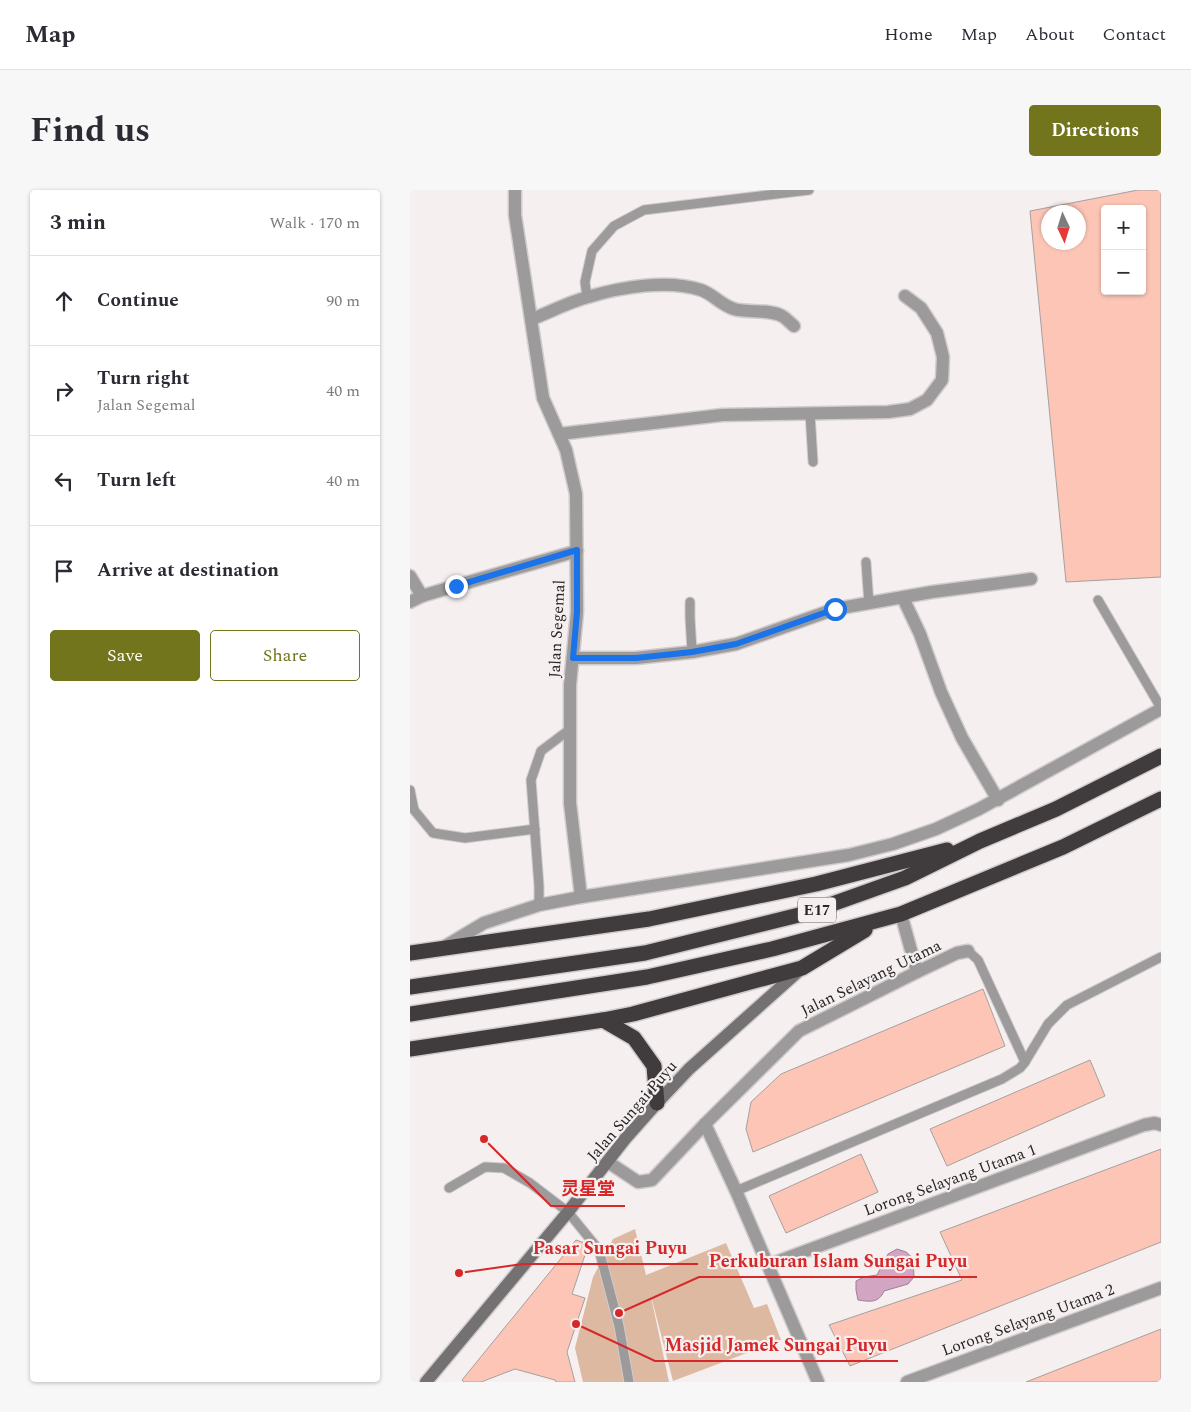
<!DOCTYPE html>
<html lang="en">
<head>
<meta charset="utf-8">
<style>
  body { margin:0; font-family:Spectral,"Noto Sans SC",serif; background:#f7f7f7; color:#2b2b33 }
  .controls { position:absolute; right:15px; top:15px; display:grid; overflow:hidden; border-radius:5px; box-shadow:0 1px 4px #0004 }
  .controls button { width:45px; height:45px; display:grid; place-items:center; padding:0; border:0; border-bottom:1px solid #e1e1e2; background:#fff; color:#2b2b33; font:25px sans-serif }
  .compass { position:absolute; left:631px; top:15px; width:45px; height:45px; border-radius:50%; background:#fff; box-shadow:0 1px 4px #0004; rotate:176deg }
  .stop { position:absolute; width:15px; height:15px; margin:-11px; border:4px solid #1a73e8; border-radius:50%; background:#fff }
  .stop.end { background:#1a73e8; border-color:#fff; box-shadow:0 1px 5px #0008 }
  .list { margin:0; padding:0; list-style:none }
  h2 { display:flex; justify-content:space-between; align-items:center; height:65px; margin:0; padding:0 20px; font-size:21px }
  h2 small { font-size:16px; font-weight:400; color:#7c7c81 }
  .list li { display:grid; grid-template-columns:32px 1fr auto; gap:15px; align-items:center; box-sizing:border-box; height:90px; padding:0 20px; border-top:1px solid #e1e1e2 }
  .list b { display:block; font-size:19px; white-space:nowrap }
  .list p { margin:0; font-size:16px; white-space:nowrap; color:#7c7c81 }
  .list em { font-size:16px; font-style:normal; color:#7c7c81 }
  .actions { display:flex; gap:10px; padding:15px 20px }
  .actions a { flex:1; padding:11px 0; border:1px solid #72751c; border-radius:5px; text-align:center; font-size:18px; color:#72751c }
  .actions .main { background:#72751c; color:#fff }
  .icon { flex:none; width:28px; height:28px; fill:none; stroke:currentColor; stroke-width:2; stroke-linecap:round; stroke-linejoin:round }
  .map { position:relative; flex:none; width:751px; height:1192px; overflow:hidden; border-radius:5px }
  header { display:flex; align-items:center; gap:30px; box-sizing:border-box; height:70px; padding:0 25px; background:#fff; border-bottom:1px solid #e1e1e2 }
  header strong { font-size:24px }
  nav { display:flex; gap:28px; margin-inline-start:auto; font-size:18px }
  .intro { display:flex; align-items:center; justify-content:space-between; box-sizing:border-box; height:120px; padding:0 30px }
  h1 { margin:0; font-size:35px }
  .button { padding:12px 22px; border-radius:5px; background:#72751c; color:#fff; font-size:18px; font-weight:700 }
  main { display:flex; gap:30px; padding:0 30px }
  aside { flex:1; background:#fff; border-radius:5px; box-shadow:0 1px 4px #0004 }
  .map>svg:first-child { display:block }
  .green { fill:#ddb9a1 }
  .water { fill:#d2a5c3; stroke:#9f7f94 }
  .building { fill:#fcc5b6; stroke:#a5a09f; fill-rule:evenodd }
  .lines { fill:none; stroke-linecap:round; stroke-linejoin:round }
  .service-casing { stroke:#d0cbcc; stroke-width:11 }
  .minor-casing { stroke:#d0cbcc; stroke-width:15 }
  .secondary-casing { stroke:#d0cbcc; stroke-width:15 }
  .motorway-casing { stroke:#d0cbcc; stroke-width:18 }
  .service { stroke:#9c9a9b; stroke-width:9 }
  .minor { stroke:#9c9a9b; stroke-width:12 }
  .secondary { stroke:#747172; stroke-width:12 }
  .motorway { stroke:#403c3d; stroke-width:15 }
  .route { stroke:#1a73e8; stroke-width:6 }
  .labels { text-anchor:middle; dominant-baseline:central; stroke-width:4.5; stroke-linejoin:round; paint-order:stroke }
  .shield { fill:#f5eff0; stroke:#666263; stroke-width:1 }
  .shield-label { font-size:15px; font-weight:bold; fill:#282626 }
  .street-label { font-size:16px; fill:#282626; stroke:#f5eff0 }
  .leader { fill:none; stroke:#d62828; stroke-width:2 }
  .callout-dot { fill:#d62828; stroke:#f5eff0; stroke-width:2 }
  .callout-label { font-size:18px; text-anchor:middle; font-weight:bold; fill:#d62828; stroke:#f5eff0; stroke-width:4.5; stroke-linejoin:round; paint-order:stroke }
</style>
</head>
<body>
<header>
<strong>Map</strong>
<nav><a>Home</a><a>Map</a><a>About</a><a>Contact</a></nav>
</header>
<div class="intro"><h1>Find us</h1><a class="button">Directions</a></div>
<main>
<aside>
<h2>3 min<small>Walk · 170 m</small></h2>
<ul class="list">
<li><svg class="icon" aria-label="ahead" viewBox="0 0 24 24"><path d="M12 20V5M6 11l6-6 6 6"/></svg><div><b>Continue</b></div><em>90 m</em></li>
<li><svg class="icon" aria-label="right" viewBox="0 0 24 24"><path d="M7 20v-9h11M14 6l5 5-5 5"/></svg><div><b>Turn right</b><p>Jalan Segemal</p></div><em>40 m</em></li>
<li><svg class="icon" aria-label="left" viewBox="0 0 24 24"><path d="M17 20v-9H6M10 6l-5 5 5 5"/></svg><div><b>Turn left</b></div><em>40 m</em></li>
<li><svg class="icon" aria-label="arrive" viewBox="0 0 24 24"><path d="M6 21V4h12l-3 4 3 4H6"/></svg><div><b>Arrive at destination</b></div></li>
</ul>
<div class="actions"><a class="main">Save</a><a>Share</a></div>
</aside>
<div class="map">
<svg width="751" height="1192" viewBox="0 0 751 1192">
  <rect width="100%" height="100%" fill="#f5eff0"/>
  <path class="green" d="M225,1039L236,1085L316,1053L344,1118L357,1114L371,1150L263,1191L240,1102L259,1192H173L165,1158L183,1087L203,1049Z"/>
  <path class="water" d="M487,1059L496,1062L503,1068L504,1087L498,1094L474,1101C469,1113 460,1112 448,1110L446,1100V1091L454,1087L467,1085L478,1064Z"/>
  <g class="building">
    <path d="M728,0H751V387L656,392L620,21ZM695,19H732V101H695ZM638,22H668V52H638Z"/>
    <path d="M573,799L595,856L343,962L336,939L341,912L371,884Z"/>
    <path d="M680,870L695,906L537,976L520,939Z"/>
    <path d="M751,959V1052L440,1176L419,1135L552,1090L530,1042Z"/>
    <path d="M451,964L468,1002L376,1043L359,1006Z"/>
    <path d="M166,1050L175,1053L176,1062L162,1104L175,1108L157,1162L165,1192H146L145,1190L105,1179L71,1192H54L52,1190Z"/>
    <path d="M751,1139V1192H616Z"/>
  </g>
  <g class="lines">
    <defs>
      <g id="service">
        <path d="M177,107L175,92L182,61L204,36L234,20L399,0"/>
        <path d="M400,223L403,272"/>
        <path d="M456,372L459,414"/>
        <path d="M688,410L751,518"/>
        <path d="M280,412V427L282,462"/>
        <path d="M0,600L4,620L23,643L55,648L125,639"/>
        <path d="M129,715V696L121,590L131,561L159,540"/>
        <path d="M615,872L638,834L657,815L751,767"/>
        <path d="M39,998L75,977L94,978L120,993L158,1022L189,1060L209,1136L219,1192"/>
        <path d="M326,1001L592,889L610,878L615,872L568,770L558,761"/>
      </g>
      <g id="minor">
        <path d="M105,0V25L133,208L156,260L166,304L167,422L160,495V613L171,707"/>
        <path d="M122,129C140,122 159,112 178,107C211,97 258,89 291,100C303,104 311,115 324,119C338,123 360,119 372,126C376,128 380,133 384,136"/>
        <path d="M149,244L312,225L478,222L500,219L517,210L532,190L533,167L527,143L511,118L495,106"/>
        <path d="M0,386L12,406"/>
        <path d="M493,408L510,444L531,502L552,548L588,610"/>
        <path d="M0,412L12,406L45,396L167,361"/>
        <path d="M163,468H226L282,462L326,454L425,419L522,402L621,389"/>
        <path d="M491,724L507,782"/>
        <path d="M34,757L74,733L129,715L171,707L439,665L483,654L526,639L569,619L751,519"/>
        <path d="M295,934L326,1001L408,1192"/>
        <path d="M198,972L228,992L242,990L295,934L389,841L507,782L547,763L558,761"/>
        <path d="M358,1075L734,935L745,933L751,935"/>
        <path d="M497,1192L751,1098"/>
      </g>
      <path id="secondary" d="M16,1192L158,1022L215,949L247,913L279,879L392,778"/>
      <g id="motorway">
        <path d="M0,763L239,729L406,694L537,660"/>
        <path d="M0,797L235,763L397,723L495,688L570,651L646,619L751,566"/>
        <path d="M0,824L237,787L362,759L491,724L653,657L751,609"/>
        <path d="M193,830L224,848L244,876L247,913"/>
        <path d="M0,859L193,830L223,824L392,778L455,740"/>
      </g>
    </defs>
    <use href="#service" class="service-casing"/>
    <use href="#minor" class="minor-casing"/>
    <use href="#secondary" class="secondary-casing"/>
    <use href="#motorway" class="motorway-casing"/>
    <use href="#service" class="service"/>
    <use href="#minor" class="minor"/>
    <use href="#secondary" class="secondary"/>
    <use href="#motorway" class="motorway"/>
  </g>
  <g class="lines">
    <path class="route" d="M46,396L167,360V422L163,468H226L282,462L326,454L425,419"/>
  </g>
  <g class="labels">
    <rect class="shield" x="388" y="707.5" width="38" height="25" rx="4"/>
    <g class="shield-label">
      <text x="407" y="720">E17</text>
    </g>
    <g class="street-label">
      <text transform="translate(147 439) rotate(-87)">Jalan Segemal</text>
      <text transform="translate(461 788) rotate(-26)">Jalan Selayang Utama</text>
      <text transform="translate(222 921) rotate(-49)">Jalan Sungai Puyu</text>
      <text transform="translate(540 990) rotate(-20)">Lorong Selayang Utama 1</text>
      <text transform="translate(618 1130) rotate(-20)">Lorong Selayang Utama 2</text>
    </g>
  </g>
  <path class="leader" d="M74 949L141 1016H215M49 1083L113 1074H288M209 1123L289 1087H567M166 1134L245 1171H488"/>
  <g class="callout-dot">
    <circle cx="74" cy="949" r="5"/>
    <circle cx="49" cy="1083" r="5"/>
    <circle cx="209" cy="1123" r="5"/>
    <circle cx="166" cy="1134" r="5"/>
  </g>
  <g class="callout-label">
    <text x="178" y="1005">灵星堂</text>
    <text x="200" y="1064">Pasar Sungai Puyu</text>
    <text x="428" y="1077">Perkuburan Islam Sungai Puyu</text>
    <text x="366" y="1161">Masjid Jamek Sungai Puyu</text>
  </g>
</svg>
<div class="controls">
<button>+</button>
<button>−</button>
</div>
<svg class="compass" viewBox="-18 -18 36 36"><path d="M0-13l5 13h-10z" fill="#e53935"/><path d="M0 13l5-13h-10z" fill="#7c7c81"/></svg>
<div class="stop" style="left:425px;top:419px"></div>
<div class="stop end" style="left:46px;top:396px"></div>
</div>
</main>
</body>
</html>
